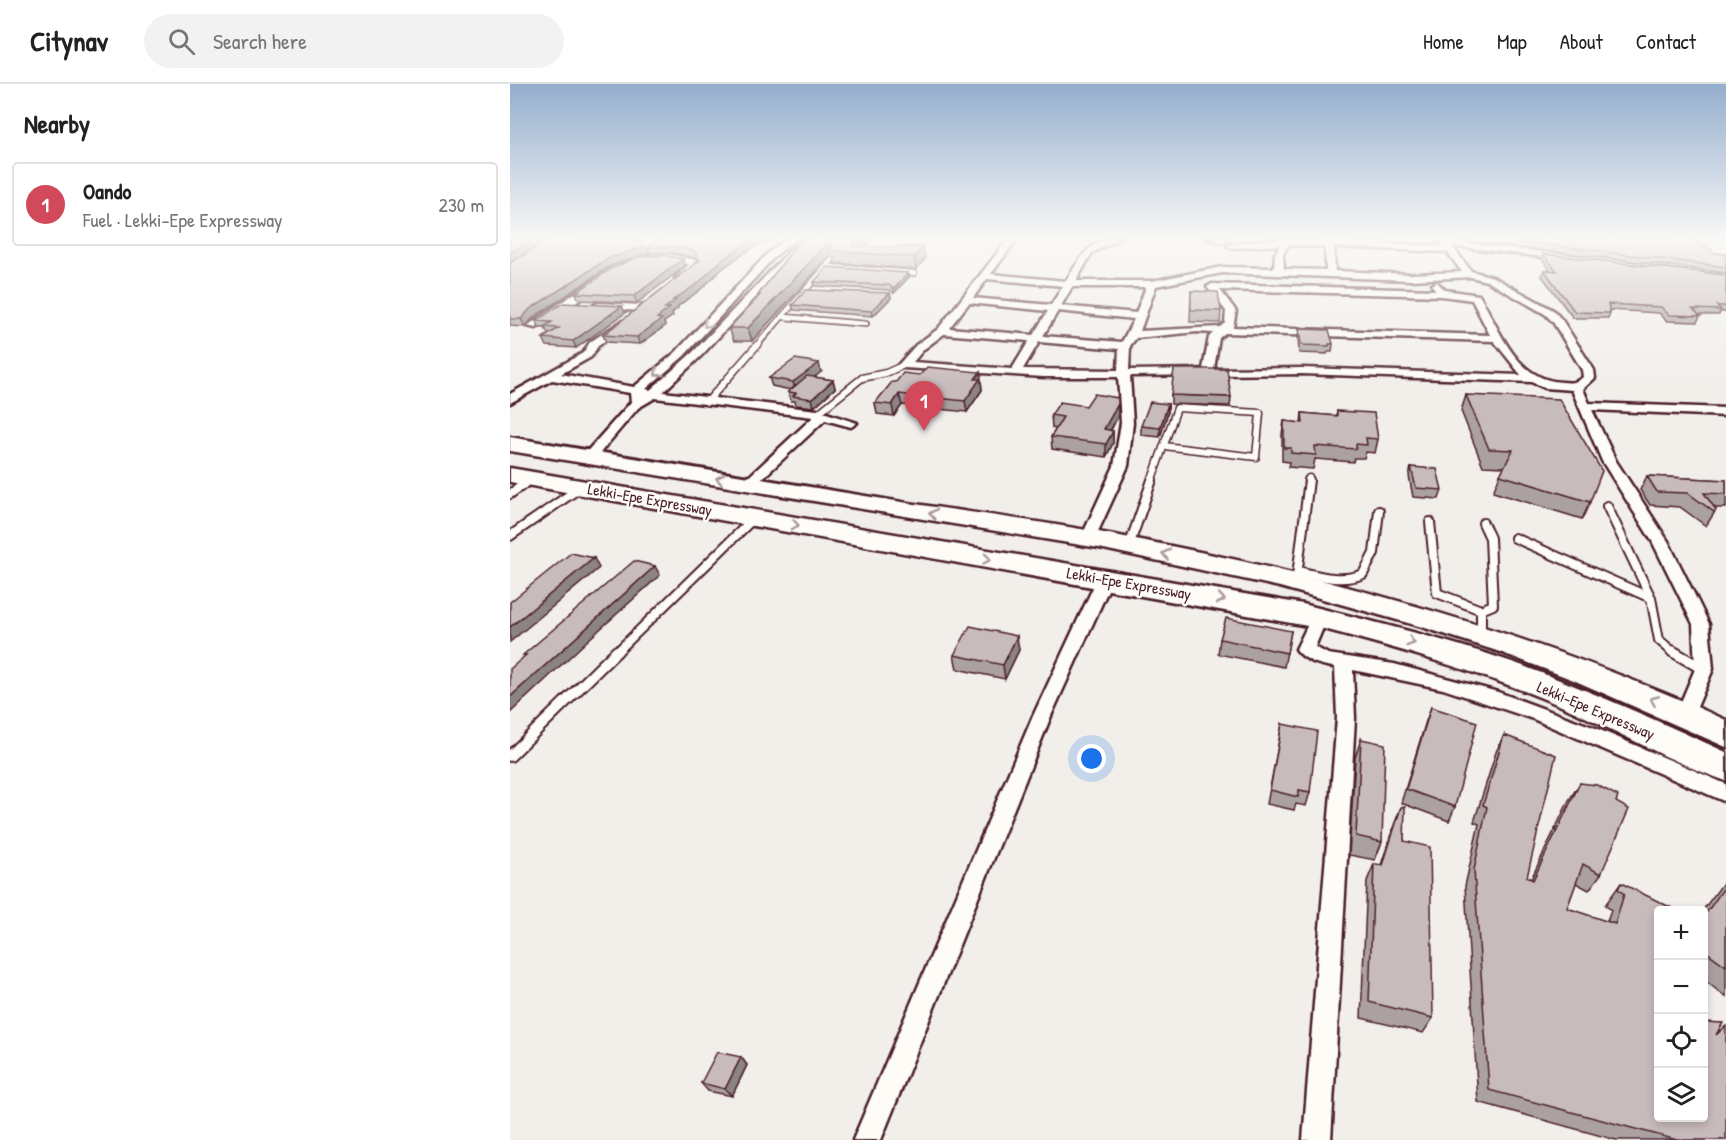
<!DOCTYPE html>
<html lang="en">
<head>
<meta charset="utf-8">
<style>
  body { margin:0; font-family:"Patrick Hand",sans-serif; background:#f2f2f2; color:#222 }
  .controls { position:absolute; right:18px; bottom:18px; display:grid; overflow:hidden; border-radius:6px; box-shadow:0 3px 9px #0003 }
  .controls button { width:54px; height:54px; display:grid; place-items:center; padding:0; border:0; border-bottom:2px solid #e0e0e0; background:#fff; color:#222; font:30px sans-serif }
  .you { position:absolute; left:582px; top:675px; width:21px; height:21px; margin:-15px; border:4px solid #fff; border-radius:50%; background:#1a73e8; box-shadow:0 0 0 9px #1a73e833 }
  .badge { display:grid; place-items:center; width:39px; height:39px; border-radius:50%; background:#d1495b; color:#fff; font-size:20px; font-weight:700 }
  .pin { position:absolute; translate:-50% -50px; filter:drop-shadow(0 2px 3px #0008) }
  .pin::after { content:''; position:absolute; top:32px; width:21px; height:18px; background:inherit; clip-path:polygon(0 0,100% 0,50% 100%) }
  .list { margin:0; padding:0; list-style:none }
  h2 { display:flex; justify-content:space-between; align-items:center; height:78px; margin:0; padding:0 24px; font-size:26px }
  h2 small { font-size:20px; font-weight:400; color:#767676 }
  .list li { display:grid; grid-template-columns:39px 1fr auto; gap:18px; align-items:center; box-sizing:border-box; height:84px; margin:0 12px 12px; padding:0 12px; border:2px solid #e0e0e0; border-radius:6px }
  .list b { display:block; font-size:22px; white-space:nowrap }
  .list p { margin:0; font-size:20px; white-space:nowrap; color:#767676 }
  .list em { font-size:20px; font-style:normal; color:#767676 }
  .icon { flex:none; width:33px; height:33px; fill:none; stroke:currentColor; stroke-width:2; stroke-linecap:round; stroke-linejoin:round }
  .map { position:relative; flex:none; width:1216px; height:1056px; overflow:hidden }
  header { display:flex; align-items:center; gap:36px; box-sizing:border-box; height:84px; padding:0 30px; background:#fff; border-bottom:2px solid #e0e0e0 }
  header strong { font-size:28px }
  nav { display:flex; gap:33px; margin-inline-start:auto; font-size:21px }
  .search { width:420px; height:54px; background:#f2f2f2; display:flex; align-items:center; gap:15px; box-sizing:border-box; padding:0 21px; border-radius:33px; color:#767676; font-size:22px }
  main { display:flex }
  aside { flex:1; background:#fff }
  .map>svg:first-child { display:block }
  .lines { fill:none; stroke-linecap:round; stroke-linejoin:round }
  .lane-far3-casing { stroke:#4a1f2b; stroke-width:8 }
  .lane-far2-casing { stroke:#4a1f2b; stroke-width:9 }
  .lane-far1-casing { stroke:#4a1f2b; stroke-width:12 }
  .lane-casing { stroke:#4a1f2b; stroke-width:14 }
  .street-casing { stroke:#4a1f2b; stroke-width:5 }
  .highway-casing { stroke:#4a1f2b; stroke-width:5 }
  .lane-far3 { stroke:#fdfcf7; stroke-width:4.5 }
  .lane-far2 { stroke:#fdfcf7; stroke-width:6 }
  .lane-far1 { stroke:#fdfcf7; stroke-width:8 }
  .lane { stroke:#fdfcf7; stroke-width:10 }
  .street { fill:#fdfcf7; fill-rule:evenodd }
  .highway { fill:#fdfcf7; fill-rule:evenodd }
  .wall { fill:#aca1a1; stroke:#4a1f2b; stroke-width:1.5 }
  .shaded-wall { fill:#8c8383; stroke:#4a1f2b; stroke-width:1.5 }
  .building { fill:#c8bbbb; stroke:#4a1f2b; stroke-width:1.5 }
  .oneway { stroke:#ac999b }
  .labels { text-anchor:middle; dominant-baseline:central; stroke-width:5; stroke-linejoin:round; paint-order:stroke }
  .street-label { font-size:16px; fill:#4a1f2b; stroke:#fdfcf7 }
</style>
</head>
<body>
<header>
<strong>Citynav</strong>
<div class="search"><svg class="icon" aria-label="search" viewBox="0 0 24 24"><circle cx="10" cy="10" r="6"/><path d="M15 15l6 6"/></svg>Search here</div>
<nav><a>Home</a><a>Map</a><a>About</a><a>Contact</a></nav>
</header>
<main>
<aside>
<h2>Nearby<small></small></h2>
<ul class="list">
<li><span class="badge">1</span><div><b>Oando</b><p>Fuel · Lekki-Epe Expressway</p></div><em>230 m</em></li>
</ul>
</aside>
<div class="map">
<svg width="1216" height="1056" viewBox="0 0 1216 1056">
  <rect width="100%" height="100%" fill="#f2efeb"/>
  <filter id="ink" filterUnits="userSpaceOnUse"><feTurbulence type="fractalNoise" baseFrequency=".0167" numOctaves="2"/><feDisplacementMap in="SourceGraphic" scale="12" xChannelSelector="R" yChannelSelector="G"/><feConvolveMatrix kernelMatrix="1 2 1 2 8 2 1 2 1" color-interpolation-filters="sRGB"/></filter>
  <g filter="url(#ink)">
    <g class="lines">
      <defs>
        <g id="lane-far3">
          <path d="M317,183L404,189"/>
          <path d="M274,233L356,240"/>
          <path d="M246,262L322,176"/>
        </g>
        <g id="lane-far2">
          <path d="M197,318L247,261"/>
          <path d="M307,330L352,294L376,289L394,281"/>
          <path d="M18,398L22,395"/>
          <path d="M641,398L667,324L750,329L746,373L654,362"/>
          <path d="M799,398V394"/>
        </g>
        <g id="lane-far1">
          <path d="M0,410L20,396"/>
          <path d="M1097,422L1141,514L1149,556L1164,569"/>
          <path d="M920,438L927,509L971,526V551"/>
          <path d="M0,452L71,403"/>
          <path d="M1005,454L1141,514"/>
          <path d="M619,462L642,396"/>
          <path d="M788,487C809,492 832,499 853,490L864,469L869,427"/>
          <path d="M787,492L799,396"/>
          <path d="M971,526L983,521L980,454L973,439"/>
          <path d="M106,569L244,434"/>
        </g>
        <g id="lane">
          <path d="M1162,567L1193,585"/>
          <path d="M0,672L107,567"/>
        </g>
        <g id="street">
          <path d="M277,154H287L265,172L174,272L136,305L140,306L183,268L292,154H301L191,272L153,308L307,326L347,339L341,343L315,336L243,403H233L231,400L303,333L145,314L128,324L84,376L79,377L72,373L121,318L120,309L42,296L0,319V310L73,269L80,258L112,237L117,240L116,242L88,262L81,273L51,290L124,303L166,268L259,168Z"/>
          <path d="M499,154H508L481,190L556,197C571,173 580,154 611,154L582,169L566,197H642L712,183L764,184L765,170L770,161L721,164L717,161L759,155L933,162L928,155L936,154L938,157L1216,189V195L942,162L961,187L983,193L1043,226L1052,236L1084,286L1085,294L1073,305L1079,319L1216,324V332L1082,326L1106,377L1158,457L1199,540L1203,585L1182,635L1175,637L1168,635L1166,630L1185,585L1183,540L1142,457L1092,377L1062,306L1035,304L1021,298L792,290L620,292L623,339L618,382L585,454L583,457H573L571,454L604,382L611,339L608,293H534L394,284L388,281L406,261L428,245ZM778,161L815,163L816,186L774,185L773,170ZM824,163L937,168L952,188L901,190L825,187ZM712,189L901,196L961,193L977,197L1035,230L1043,238L1072,286L1073,293C1066,299 1061,299 1052,298C1005,296 990,245 969,211L935,206L927,198L922,201L925,206L702,200L697,203L716,227L715,239L710,243L630,247L646,202ZM477,195L553,202L541,221L463,214ZM562,203H636L626,229L551,222ZM710,206L932,212L962,216L980,251L723,243L726,227ZM459,219L538,227L523,251L439,244ZM548,227L624,235L612,258L533,252ZM687,248L703,249L699,253L693,285L619,286L620,262L626,254ZM715,249L984,257L1011,291L792,284L704,285L709,254ZM434,250L519,257L502,285L403,278L414,265ZM529,258L609,265L608,286L513,285Z"/>
          <path d="M696,154H716V155L712,158Z"/>
          <path d="M158,170L186,176L190,182L170,197L165,194L179,180L150,175L120,179L48,232L26,244L17,242L114,175L133,171Z"/>
          <path d="M89,219L132,221L137,224L132,227L85,224V220Z"/>
          <path d="M595,490L603,495L541,632L371,1056H343L523,632L587,495Z"/>
          <path d="M809,528L817,534L805,563L818,570L884,580L988,608L1083,643L1216,700V718L1023,635L933,605L843,586L845,634L821,1056H793L827,634L825,583C812,582 794,577 786,565L803,530Z"/>
        </g>
        <g id="highway">
          <path d="M0,353C132,376 265,397 398,419C470,430 543,439 615,453C822,492 1024,549 1216,636V663L1061,595L987,567L912,543L770,503L589,464L0,367Z"/>
          <path d="M0,384L793,520C864,538 935,555 1005,579C1077,605 1146,636 1216,668V697C1160,678 1104,645 1049,621C973,589 894,566 814,545L0,398Z"/>
        </g>
      </defs>
      <use href="#lane-far3" class="lane-far3-casing"/>
      <use href="#lane-far2" class="lane-far2-casing"/>
      <use href="#lane-far1" class="lane-far1-casing"/>
      <use href="#lane" class="lane-casing"/>
      <use href="#street" class="street-casing"/>
      <use href="#highway" class="highway-casing"/>
      <use href="#lane-far3" class="lane-far3"/>
      <use href="#lane-far2" class="lane-far2"/>
      <use href="#lane-far1" class="lane-far1"/>
      <use href="#lane" class="lane"/>
      <use href="#street" class="street"/>
      <use href="#highway" class="highway"/>
    </g>
    <g class="wall">
      <path d="M151,154H264L257,159H249L213,184L190,206L168,222V224L162,229L163,232L154,238L155,242L130,260L96,258L93,251L188,177L186,174L165,169H140L138,163Z"/>
      <path d="M292,154L356,162L415,175L406,185L325,179L324,173L320,172L242,257H224L219,244L248,213V211Z"/>
      <path d="M1005,154H1184L1188,160L1204,169L1216,170V189L1023,165L1021,161L1009,160Z"/>
      <path d="M136,162L139,169L100,182L24,233L15,243L0,242V179Z"/>
      <path d="M1033,170L1216,191V228H1210L1209,231H1189L1190,232L1187,238L1157,237L1149,229L1100,226V229L1098,234H1063L1032,192L1034,186H1040L1032,175Z"/>
      <path d="M175,182L127,219L69,216L66,209Z"/>
      <path d="M398,189L399,193L384,209L380,206L305,202L304,198Z"/>
      <path d="M681,207L711,227L710,239L680,238Z"/>
      <path d="M380,209L381,214L363,232L284,226L282,221Z"/>
      <path d="M112,222L115,229L66,264L37,262L33,254L39,250H38L35,244H30L26,237Z"/>
      <path d="M789,245L823,260L822,268H818L817,270L789,269L788,253Z"/>
      <path d="M311,288L304,293L323,296L325,304L304,323L286,321L285,317H281L278,308L281,306L262,302L259,294Z"/>
      <path d="M470,288L472,306L457,328L392,321L384,332L367,330L365,319L386,298L410,291Z"/>
      <path d="M661,311L721,313L720,322L661,320Z"/>
      <path d="M956,311L1080,418L1072,435L983,408L990,391L994,383L973,382L951,327Z"/>
      <path d="M658,320V328L650,353L631,351V342Z"/>
      <path d="M827,327L868,355L865,369L856,368L854,374H844L843,378L805,375L803,385L778,383L779,378L772,377V350L774,337L791,339L792,329L826,332Z"/>
      <path d="M541,331L608,332L601,346L603,347V359L596,373L542,365L541,353L546,345L542,344Z"/>
      <path d="M901,383L932,406L929,415L903,413L899,392Z"/>
      <path d="M1137,392L1216,396V424H1204L1206,426L1196,442L1170,423L1140,421L1130,406Z"/>
      <path d="M781,547L774,583L708,570L710,555Z"/>
      <path d="M509,566L495,595L447,585L444,571Z"/>
      <path d="M921,623L945,723L939,737L891,719L916,637Z"/>
      <path d="M772,640L800,708L796,722L786,720L784,726L757,720Z"/>
      <path d="M994,651L1017,793L1021,795L1059,716L1070,699L1106,718L1091,790L1079,806L1066,799L1057,824L1097,838L1101,826L1095,821L1111,799L1149,826V1034L1206,950L1216,1056H1106L968,1018L955,802L969,740L964,738L986,668Z"/>
      <path d="M851,655L872,758L865,776L839,771L845,674Z"/>
      <path d="M891,723L894,757L923,934L913,949L851,934L857,797L864,780L871,781L884,741Z"/>
      <path d="M1216,795V913L1194,896L1193,826Z"/>
      <path d="M231,973L237,981L222,1012L198,1007L191,999Z"/>
    </g>
    <g class="shaded-wall">
      <path d="M26,154H41L0,178V169Z"/>
      <path d="M244,154H247L249,159L213,184L190,206L168,222V224L162,229L163,232L154,238L155,242L130,260L127,253L163,216L211,177Z"/>
      <path d="M256,154H264L257,159Z"/>
      <path d="M350,154H364L348,169L342,162Z"/>
      <path d="M317,160L320,172L242,257L238,244Z"/>
      <path d="M136,162L139,169L100,182L24,233L15,243L11,235L20,225L97,175Z"/>
      <path d="M413,163L415,175L406,185L404,173Z"/>
      <path d="M173,175L175,182L127,219L124,212Z"/>
      <path d="M398,189L399,193L384,209V205Z"/>
      <path d="M380,209L381,214L363,232L361,227Z"/>
      <path d="M112,222L115,229L66,264L63,257Z"/>
      <path d="M309,279L311,288L286,307L283,298Z"/>
      <path d="M470,288L472,306L457,328L455,317L465,295Z"/>
      <path d="M323,296L325,304L304,323L302,315Z"/>
      <path d="M389,310L392,321L384,332L382,321Z"/>
      <path d="M608,320V332L594,358V345Z"/>
      <path d="M658,320V328L650,353V344Z"/>
      <path d="M603,347V359L596,373V360Z"/>
      <path d="M84,474L89,484L0,558V543Z"/>
      <path d="M145,482L150,491L78,556L0,629V613Z"/>
      <path d="M507,552L509,566L495,595L493,581Z"/>
      <path d="M231,973L237,981L222,1012L215,1005Z"/>
    </g>
    <g class="building">
      <path d="M0,154H26L0,169Z"/>
      <path d="M43,154H124L136,162L97,175L20,225L11,235H0V179Z"/>
      <path d="M151,154H244L211,177L187,200L163,216H166L155,224H160L147,234L152,235L127,253L93,251L190,176L184,167L163,163H138Z"/>
      <path d="M292,154H350L342,162L413,163L404,173L323,167V162L317,160L238,244H219L250,211H248Z"/>
      <path d="M1010,154H1184L1188,160L1197,161L1204,169L1216,170V183L1025,159L1022,156L1011,155Z"/>
      <path d="M1033,170L1216,191V222H1207L1211,226L1183,225L1190,232L1159,231L1151,223L1098,220L1100,229L1065,228L1034,186L1047,187Z"/>
      <path d="M153,171L173,175L124,212L66,209L104,183L128,173Z"/>
      <path d="M317,183L398,189L384,205L379,201L304,198Z"/>
      <path d="M296,206L380,209L361,227L282,221Z"/>
      <path d="M681,207L708,208L711,227L681,226Z"/>
      <path d="M53,219L112,222L63,257L33,254L49,244L34,243L42,238L26,237Z"/>
      <path d="M789,245L819,246L823,260H819V262L791,261Z"/>
      <path d="M285,275L309,279L283,298L259,294Z"/>
      <path d="M417,283L470,288L465,295H470L455,317L389,310L382,321L365,319L382,298H386L393,289L410,291Z"/>
      <path d="M664,285H717L721,313L661,311Z"/>
      <path d="M297,292L323,296L302,315L283,312L286,309L278,308Z"/>
      <path d="M584,310L608,314V320L594,345L603,347L596,360L541,353L553,333L541,331L550,318L576,322Z"/>
      <path d="M956,311L1049,315L1092,387L1080,418L990,391L1003,366L979,365Z"/>
      <path d="M640,318L658,320L650,344L631,342Z"/>
      <path d="M827,327L864,329L868,355L856,354L857,361L846,360V365L805,362L806,371L781,369V364H774V337L793,339L792,329L827,332Z"/>
      <path d="M901,383L927,385L932,406L906,404Z"/>
      <path d="M1137,392L1216,396V410L1194,409L1206,426L1204,428L1178,409L1147,408Z"/>
      <path d="M61,469L84,474L0,543V518Z"/>
      <path d="M124,477L145,482L0,613V585L16,571H13Z"/>
      <path d="M716,534L781,547L777,569L710,555Z"/>
      <path d="M460,542L507,552L493,581L444,571Z"/>
      <path d="M921,623L967,638L945,723L896,705Z"/>
      <path d="M772,640L807,647L800,708L789,706L788,713L760,706Z"/>
      <path d="M994,651L1046,671L1017,793L1023,796L1070,699L1087,701L1108,712L1106,718L1119,725L1091,790L1073,780L1057,824L1105,840L1114,810L1108,805L1111,799L1166,826H1149V1034H1194V938L1213,939L1206,951L1216,942V1056H1167L979,1006L964,786L977,723L973,721Z"/>
      <path d="M851,655L875,660L872,758L846,752Z"/>
      <path d="M891,723H895L894,757L920,763L923,934L859,918L864,780L873,781Z"/>
      <path d="M1216,801V882L1194,866V832Z"/>
      <path d="M207,968L231,973L215,1005L191,999Z"/>
    </g>
    <defs><path id="oneway-chevron" d="M-2-3.5L2.5 0L-2 3.5" fill="none" stroke-width="1.6" stroke-linecap="round" stroke-linejoin="round" transform="scale(1.5)"/></defs>
    <g class="oneway">
      <use href="#oneway-chevron" transform="translate(197 240) rotate(133)"/>
      <use href="#oneway-chevron" transform="translate(148 289) rotate(139)"/>
      <use href="#oneway-chevron" transform="translate(210 395) rotate(-170)"/>
      <use href="#oneway-chevron" transform="translate(423 430) rotate(-171)"/>
      <use href="#oneway-chevron" transform="translate(285 441) rotate(10)"/>
      <use href="#oneway-chevron" transform="translate(656 470) rotate(-167)"/>
      <use href="#oneway-chevron" transform="translate(477 475) rotate(9)"/>
      <use href="#oneway-chevron" transform="translate(711 515) rotate(10)"/>
      <use href="#oneway-chevron" transform="translate(901 558) rotate(17)"/>
      <use href="#oneway-chevron" transform="translate(1144 616) rotate(-157)"/>
    </g>
  </g>
  <linearGradient id="sky" x2="0" y2="1"><stop stop-color="#94aece"/><stop offset="0.51" stop-color="#f9f8f6"/><stop offset="1" stop-color="#f9f8f6" stop-opacity="0"/></linearGradient>
  <rect width="1216" height="302" fill="url(#sky)"/>
  <g class="labels">
    <g class="street-label">
      <text transform="translate(140 415) rotate(10)">Lekki-Epe Expressway</text>
      <text transform="translate(619 499) rotate(10)">Lekki-Epe Expressway</text>
      <text transform="translate(1086 626) rotate(23)">Lekki-Epe Expressway</text>
    </g>
  </g>
</svg>
<div class="controls">
<button>+</button>
<button>−</button>
<button><svg class="icon" aria-label="locate" viewBox="0 0 24 24"><circle cx="12" cy="12" r="6"/><path d="M12 2v4M12 18v4M2 12h4M18 12h4"/></svg></button>
<button><svg class="icon" aria-label="layers" viewBox="0 0 24 24"><path d="M12 4l9 5-9 5-9-5zM3 14l9 5 9-5"/></svg></button>
</div>
<div class="you"></div>
<div class="pin badge" style="left:414px;top:347px">1</div>
</div>
</main>
</body>
</html>
